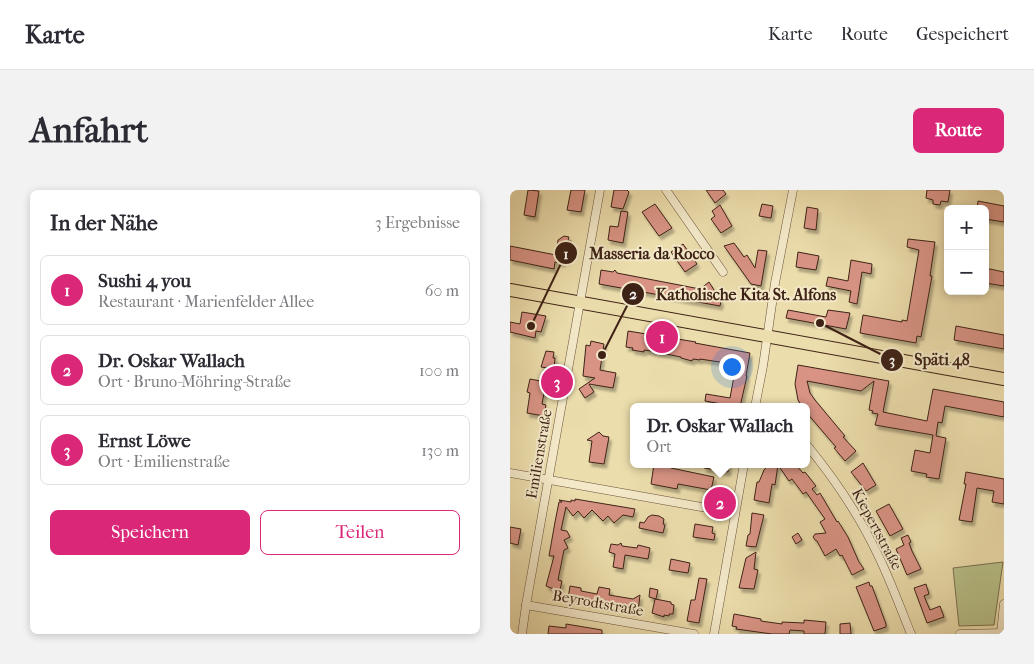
<!DOCTYPE html>
<html lang="de">
<head>
<meta charset="utf-8">
<style>
  body { margin:0; font-family:"IM FELL French Canon",serif; background:#f2f2f3; color:#2b2b33 }
  .controls { position:absolute; right:15px; top:15px; display:grid; overflow:hidden; border-radius:8px; box-shadow:0 2px 8px #0003 }
  .controls button { width:45px; height:45px; display:grid; place-items:center; padding:0; border:0; border-bottom:1px solid #e1e1e2; background:#fff; color:#2b2b33; font:25px sans-serif }
  .you { position:absolute; left:221px; top:176px; width:18px; height:18px; margin:-12px; border:4px solid #fff; border-radius:50%; background:#1a73e8; box-shadow:0 0 0 8px #1a73e833 }
  .badge { display:grid; place-items:center; width:32px; height:32px; border-radius:50%; background:#db2777; color:#fff; font-size:16px; font-weight:700 }
  .pin { position:absolute; translate:-50% -50%; border:2px solid #fff; box-shadow:0 1px 5px #0006 }
  .popup { position:absolute; left:120px; top:213px; width:180px; height:65px; box-sizing:border-box; display:grid; place-content:center; border-radius:8px; background:#fff; filter:drop-shadow(0 1px 4px #0005); font-size:16px; white-space:nowrap; color:#7c7c81 }
  .popup b { font-size:19px; color:#2b2b33 }
  .popup::after { content:''; position:absolute; left:50%; top:100%; margin-left:-10px; border:10px solid transparent; border-top-color:#fff }
  .list { margin:0; padding:0; list-style:none }
  h2 { display:flex; justify-content:space-between; align-items:center; height:65px; margin:0; padding:0 20px; font-size:21px }
  h2 small { font-size:16px; font-weight:400; color:#7c7c81 }
  .list li { display:grid; grid-template-columns:32px 1fr auto; gap:15px; align-items:center; box-sizing:border-box; height:70px; margin:0 10px 10px; padding:0 10px; border:1px solid #e1e1e2; border-radius:8px }
  .list b { display:block; font-size:19px; white-space:nowrap }
  .list p { margin:0; font-size:16px; white-space:nowrap; color:#7c7c81 }
  .list em { font-size:16px; font-style:normal; color:#7c7c81 }
  .actions { display:flex; gap:10px; padding:15px 20px }
  .actions a { flex:1; padding:11px 0; border:1px solid #db2777; border-radius:8px; text-align:center; font-size:18px; color:#db2777 }
  .actions .main { background:#db2777; color:#fff }
  .map { position:relative; flex:none; width:494px; height:444px; overflow:hidden; border-radius:8px }
  header { display:flex; align-items:center; gap:30px; box-sizing:border-box; height:70px; padding:0 25px; background:#fff; border-bottom:1px solid #e1e1e2 }
  header strong { font-size:24px }
  nav { display:flex; gap:28px; margin-inline-start:auto; font-size:18px }
  .intro { display:flex; align-items:center; justify-content:space-between; box-sizing:border-box; height:120px; padding:0 30px }
  h1 { margin:0; font-size:35px }
  .button { padding:12px 22px; border-radius:8px; background:#db2777; color:#fff; font-size:18px; font-weight:700 }
  main { display:flex; gap:30px; padding:0 30px }
  aside { flex:1; background:#fff; border-radius:8px; box-shadow:0 2px 8px #0003 }
  .map>svg:first-child { display:block }
  .green { fill:#b8c089; stroke:#7b7150 }
  .building { fill:#d89384; stroke:#3e2216; filter:url(#shadow) }
  .lines { fill:none; stroke-linecap:round; stroke-linejoin:round }
  .minor-casing { stroke:#6a513c; stroke-width:9 }
  .primary-casing { stroke:#3e2216; stroke-width:14 }
  .minor { stroke:#f3e9c9; stroke-width:8 }
  .primary { stroke:#ecddac; stroke-width:12 }
  .labels { text-anchor:middle; dominant-baseline:central; stroke-width:4; stroke-linejoin:round; paint-order:stroke }
  .street-label { font-size:15px; fill:#3e2216; stroke:#f3e9c9 }
  .leader { fill:none; stroke:#3e2216; stroke-width:2 }
  .callout-dot { fill:#3e2216; stroke:#f3e9c9; stroke-width:2 }
  .mark-label { font-size:15px; text-anchor:middle; font-weight:bold; fill:#fff }
  .callout-label { font-size:16px; text-anchor:middle; font-weight:bold; fill:#3e2216; stroke:#f3e9c9; stroke-width:4; stroke-linejoin:round; paint-order:stroke }
</style>
</head>
<body>
<header>
<strong>Karte</strong>
<nav><a>Karte</a><a>Route</a><a>Gespeichert</a></nav>
</header>
<div class="intro"><h1>Anfahrt</h1><a class="button">Route</a></div>
<main>
<aside>
<h2>In der Nähe<small>3 Ergebnisse</small></h2>
<ul class="list">
<li><span class="badge">1</span><div><b>Sushi 4 you</b><p>Restaurant · Marienfelder Allee</p></div><em>60 m</em></li>
<li><span class="badge">2</span><div><b>Dr. Oskar Wallach</b><p>Ort · Bruno-Möhring-Straße</p></div><em>100 m</em></li>
<li><span class="badge">3</span><div><b>Ernst Löwe</b><p>Ort · Emilienstraße</p></div><em>130 m</em></li>
</ul>
<div class="actions"><a class="main">Speichern</a><a>Teilen</a></div>
</aside>
<div class="map">
<svg width="494" height="444" viewBox="0 0 494 444">
  <defs>
    <filter id="shadow"><feDropShadow dx="2.5" dy="4" stdDeviation="1" flood-color="#0004"/></filter>
  </defs>
  <rect width="100%" height="100%" fill="#ecddac"/>
  <filter id="stains"><feTurbulence type="fractalNoise" baseFrequency=".004" numOctaves="4"/><feColorMatrix values="0 0 0 0 .2 0 0 0 0 .09 0 0 0 0 .02 0 0 0 .5 -.17"/></filter>
  <radialGradient id="worn" r=".72"><stop offset=".6" stop-color="#630" stop-opacity="0"/><stop offset="1" stop-color="#630" stop-opacity=".3"/></radialGradient>
  <path class="green" d="M493,372L484,435L449,436L443,378Z"/>
  <g class="building">
    <path d="M18,0L29,1L25,27L14,25Z"/>
    <path d="M61,0H75L71,22L57,20Z"/>
    <path d="M104,0H117L119,2L113,19L101,17Z"/>
    <path d="M196,0H213L216,4L205,13Z"/>
    <path d="M417,0H440L438,12L431,11L430,15L423,14V10L416,8Z"/>
    <path d="M468,11L494,16V32L475,29V19H467Z"/>
    <path d="M145,14L162,38L149,46L132,22Z"/>
    <path d="M252,14L263,16L261,28L249,26Z"/>
    <path d="M210,15L222,36L211,43L201,29L205,26L202,21Z"/>
    <path d="M297,17L308,19L306,40L294,38Z"/>
    <path d="M111,21L118,22L113,53L98,50L100,36L108,37Z"/>
    <path d="M54,46L59,47L58,51H61L57,71L53,70V73L45,72L44,79L0,70V56L46,65L48,50Z"/>
    <path d="M398,49L425,52L420,86H422L411,147L407,146L406,153L350,143L353,125L392,132V130L397,131L409,60L397,57Z"/>
    <path d="M224,53L234,67L237,65L245,78L248,60L257,61L251,96L241,94L214,56Z"/>
    <path d="M173,54L187,74L175,82L161,62Z"/>
    <path d="M288,62L309,66L306,80L286,77Z"/>
    <path d="M341,70L362,74L361,84L352,82L347,114L339,112L341,101L316,96L318,87L338,91Z"/>
    <path d="M475,78L494,82V96L475,93Z"/>
    <path d="M91,80L103,82L105,80L107,83L190,99L199,92L211,111L210,116L89,94Z"/>
    <path d="M278,120L316,127L318,120L340,123L336,139L276,128Z"/>
    <path d="M12,122L36,126L31,142L26,141L25,148L0,142V132L10,134Z"/>
    <path d="M446,136L494,145V159L444,150Z"/>
    <path d="M118,141L186,152L185,153L240,163L236,186H237L230,217H216L217,215L195,211L196,204L220,208L226,175L223,174L190,169V170L183,169L182,171L171,168V167L141,161L134,160V162L122,160L123,158L116,157Z"/>
    <path d="M81,151L94,154L90,180L106,183L103,198L79,194L84,202L75,208L69,199L85,188L73,186L76,155L80,156Z"/>
    <path d="M36,161L44,162L43,168H45L44,179L31,177Z"/>
    <path d="M288,175L379,191L373,222L417,231L423,199L494,212V227L435,216L432,233L428,232L426,246L436,248L429,289L416,287L417,284L401,281L405,260L420,263L423,245L365,235L368,224L362,223L363,221L359,220L364,191L351,201L297,191L300,203L305,210L335,246L333,247L346,261L335,271L324,258L326,257L296,222V217H292L288,210L285,194Z"/>
    <path d="M20,189L36,192L32,214L36,215L34,226L17,223L20,203L17,202Z"/>
    <path d="M89,242L93,246L99,247L94,274L79,272L82,251L77,250Z"/>
    <path d="M353,273L366,295L356,301L341,282Z"/>
    <path d="M144,274H161V278L204,287L201,300L168,294L167,299L141,294Z"/>
    <path d="M195,274H219L218,282L194,278Z"/>
    <path d="M259,274H285L293,283L295,282L306,296L302,299L307,305L310,303L327,332L328,331L338,347L349,372L354,379L342,385L332,365L330,366L326,359L315,366L307,351L305,350L303,347L305,344L316,343L310,332L315,329L296,302L293,304L282,289L279,291L268,275L265,295L262,294L259,313L244,310L247,292H249L254,280Z"/>
    <path d="M456,282L494,289V314L482,312L484,301L467,298L462,332L449,330L456,294H454Z"/>
    <path d="M65,309L125,319L123,327L113,325L104,333L98,326L93,331L82,320L74,328L68,321L63,326L56,317L51,340L57,341L60,347L54,350L58,358L54,360L48,390L52,391L50,400L41,398L36,396L44,366H39L45,332L49,312H52L49,310L61,312V310L65,311Z"/>
    <path d="M379,314L393,339L380,346L366,321Z"/>
    <path d="M242,323L254,325L246,357L236,356L238,345L240,344Z"/>
    <path d="M142,325L149,326L154,329L153,334L155,335L153,343L129,338L130,332L134,333L138,327Z"/>
    <path d="M185,334L203,337L202,343L205,344L204,350L183,347Z"/>
    <path d="M0,337L11,339L8,355L0,353Z"/>
    <path d="M288,343L292,350L286,354L282,347Z"/>
    <path d="M398,345L401,352L399,353L402,361L411,379L397,385L386,359L394,355L391,348Z"/>
    <path d="M111,353L112,356L127,358L128,355L140,358L138,369L115,365L113,379L103,377L105,364L99,362L101,354L108,355Z"/>
    <path d="M246,362L244,379L248,380L244,399L229,398L236,368Z"/>
    <path d="M161,369L180,373L178,383L159,380Z"/>
    <path d="M189,388L197,389L189,433L177,431L181,410H185Z"/>
    <path d="M359,392L360,396H362L376,434V437L364,441L346,397Z"/>
    <path d="M416,394L419,404L414,406L420,420L430,416L434,427L417,433L404,398Z"/>
    <path d="M60,396L71,398V401L87,404L89,397L100,399L99,405L123,409L130,405L128,422L58,409Z"/>
    <path d="M140,398L148,400L146,409L139,407Z"/>
    <path d="M145,409L161,412V414L164,415L163,424H159V426L154,425V427L142,423Z"/>
    <path d="M224,424L251,429V431L272,434V432L294,433V430L316,432L315,444H294V441L280,440L279,444H262L226,439L227,437L222,436Z"/>
    <path d="M340,433L341,444H330V434Z"/>
    <path d="M56,434L92,440V444H38L39,436L56,438Z"/>
  </g>
  <g class="lines">
    <defs>
      <g id="minor">
        <path d="M156,0L213,82"/>
        <path d="M245,217L253,176L265,93L283,0"/>
        <path d="M296,254C324,288 348,323 367,363C380,389 390,417 401,444"/>
        <path d="M0,283L225,323"/>
        <path d="M16,415L184,444"/>
        <path d="M491,443L494,414"/>
        <path d="M12,444L16,415L90,0"/>
        <path d="M204,444L234,274"/>
        <path d="M450,444L494,443"/>
      </g>
      <path id="primary" d="M0,100L494,189"/>
    </defs>
    <use href="#minor" class="minor-casing"/>
    <use href="#primary" class="primary-casing"/>
    <use href="#minor" class="minor"/>
    <use href="#primary" class="primary"/>
  </g>
  <g class="labels">
    <g class="street-label">
      <text transform="translate(29 264) rotate(-80)">Emilienstraße</text>
      <text transform="translate(367 339) rotate(62)">Kiepertstraße</text>
      <text transform="translate(88 413) rotate(10)">Beyrodtstraße</text>
    </g>
  </g>
  <path class="leader" d="M21 136L56 63M92 165L123 104M310 133L382 170"/>
  <g class="callout-dot">
    <circle cx="21" cy="136" r="5"/>
    <circle cx="92" cy="165" r="5"/>
    <circle cx="310" cy="133" r="5"/>
    <circle cx="56" cy="63" r="12"/>
    <circle cx="123" cy="104" r="12"/>
    <circle cx="382" cy="170" r="12"/>
  </g>
  <g class="mark-label">
    <text x="56" y="69">1</text>
    <text x="123" y="109">2</text>
    <text x="382" y="175">3</text>
  </g>
  <g class="callout-label">
    <text x="142" y="69">Masseria da Rocco</text>
    <text x="236" y="110">Katholische Kita St. Alfons</text>
    <text x="432" y="175">Späti 48</text>
  </g>
  <rect width="100%" height="100%" filter="url(#stains)"/>
  <rect width="100%" height="100%" fill="url(#worn)"/>
</svg>
<div class="controls">
<button>+</button>
<button>−</button>
</div>
<div class="you"></div>
<div class="pin badge" style="left:152px;top:147px">1</div>
<div class="pin badge" style="left:210px;top:313px">2</div>
<div class="popup"><b>Dr. Oskar Wallach</b>Ort</div>
<div class="pin badge" style="left:47px;top:192px">3</div>
</div>
</main>
</body>
</html>
